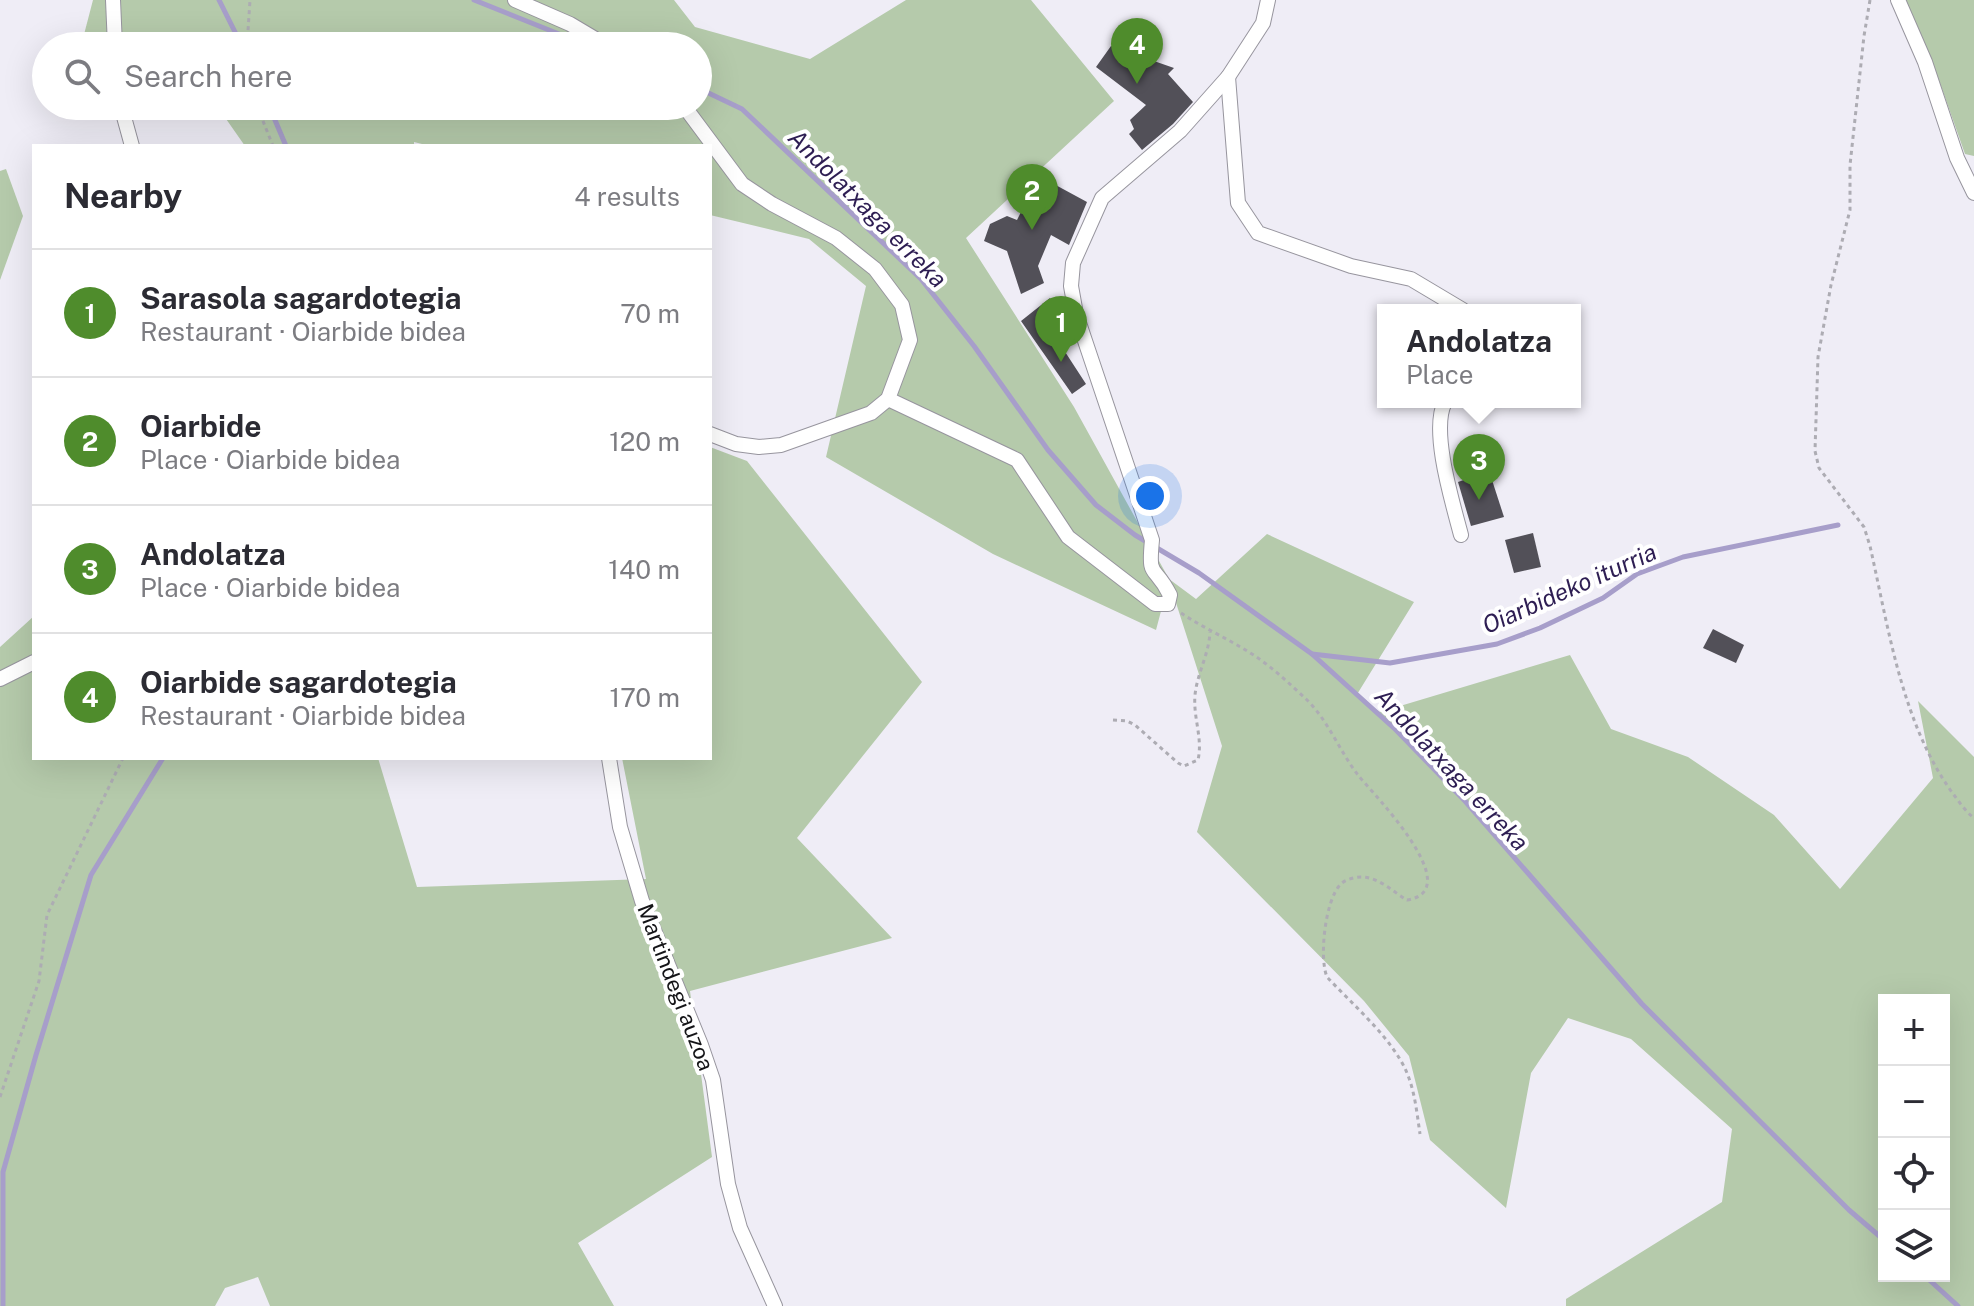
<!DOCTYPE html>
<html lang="en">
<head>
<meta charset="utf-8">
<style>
  body { margin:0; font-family:"Public Sans",sans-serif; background:#f2f2f3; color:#2b2b33 }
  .controls { position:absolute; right:24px; bottom:24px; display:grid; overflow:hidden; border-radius:0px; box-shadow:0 8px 32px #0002 }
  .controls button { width:72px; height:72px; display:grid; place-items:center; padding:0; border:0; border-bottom:2px solid #e1e1e2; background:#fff; color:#2b2b33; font:40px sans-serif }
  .you { position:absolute; left:1150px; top:496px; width:28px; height:28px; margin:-20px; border:6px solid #fff; border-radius:50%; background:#1a73e8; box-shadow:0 0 0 12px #1a73e833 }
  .badge { display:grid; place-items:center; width:52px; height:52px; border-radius:50%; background:#4f8c2c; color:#fff; font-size:26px; font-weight:700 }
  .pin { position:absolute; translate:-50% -66px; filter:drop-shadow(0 2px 4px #0008) }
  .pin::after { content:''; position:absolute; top:42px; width:28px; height:24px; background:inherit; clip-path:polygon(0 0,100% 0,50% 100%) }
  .popup { position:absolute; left:1377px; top:304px; width:204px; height:104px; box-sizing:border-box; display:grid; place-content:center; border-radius:0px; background:#fff; filter:drop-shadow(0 2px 6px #0005); font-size:26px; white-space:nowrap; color:#7c7c81 }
  .popup b { font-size:30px; color:#2b2b33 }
  .popup::after { content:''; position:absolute; left:50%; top:100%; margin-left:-16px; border:16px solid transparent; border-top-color:#fff }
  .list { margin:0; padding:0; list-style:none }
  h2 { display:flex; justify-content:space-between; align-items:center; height:104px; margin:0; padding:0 32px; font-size:34px }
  h2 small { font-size:26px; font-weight:400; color:#7c7c81 }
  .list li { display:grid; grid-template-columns:52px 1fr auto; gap:24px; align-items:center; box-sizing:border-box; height:128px; padding:0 32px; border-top:2px solid #e1e1e2 }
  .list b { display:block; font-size:30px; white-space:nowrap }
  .list p { margin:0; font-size:26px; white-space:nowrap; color:#7c7c81 }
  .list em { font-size:26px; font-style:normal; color:#7c7c81 }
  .icon { flex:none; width:44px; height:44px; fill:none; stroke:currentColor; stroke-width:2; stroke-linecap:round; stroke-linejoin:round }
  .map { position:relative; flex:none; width:1974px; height:1306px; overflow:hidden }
  .search { position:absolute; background:#fff; box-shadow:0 8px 32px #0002; left:32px; top:32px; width:680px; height:88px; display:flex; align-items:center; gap:20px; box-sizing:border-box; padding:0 28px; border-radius:44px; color:#7c7c81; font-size:30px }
  .panel { position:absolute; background:#fff; box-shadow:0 8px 32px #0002; left:32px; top:144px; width:680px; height:616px; border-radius:0px }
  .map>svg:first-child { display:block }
  .green { fill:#b5caab; fill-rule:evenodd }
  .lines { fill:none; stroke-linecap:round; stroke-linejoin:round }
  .stream { stroke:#a79eca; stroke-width:5 }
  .building { fill:#525058 }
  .street-casing { stroke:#97959e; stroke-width:16 }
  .path { stroke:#adacb3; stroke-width:3; stroke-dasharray:4 4; stroke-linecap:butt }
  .street { stroke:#fff; stroke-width:14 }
  .labels { text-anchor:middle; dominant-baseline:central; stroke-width:8; stroke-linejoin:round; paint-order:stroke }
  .street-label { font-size:22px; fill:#141417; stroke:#fff }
  .water-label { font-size:24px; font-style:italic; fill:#2e1e53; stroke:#fff }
</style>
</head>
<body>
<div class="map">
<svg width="1974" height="1306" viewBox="0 0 1974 1306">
  <rect width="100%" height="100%" fill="#efedf6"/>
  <g class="green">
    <path d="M93,0H674L695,27L810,59L906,0H1031L1114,101L966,238L1074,407L1169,579L1196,599L1267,534L1414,602L1356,696L1380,712L1570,655L1611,729L1688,757L1774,815L1840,889L1933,778L1918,701L1974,757V1306H1566V1299L1722,1202L1732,1129L1631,1039L1568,1018L1531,1073L1506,1208L1430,1140L1409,1056L1364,1001L1197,832L1222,746L1169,581L1156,630L993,554L826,457L866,286L809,239L710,215V146H430L414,142V146H245L217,106H698V46H81ZM1884,1000H1944V1276H1884Z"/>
    <path d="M1906,0H1974V156L1965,154L1935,69Z"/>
    <path d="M6,169L23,216L0,280V171Z"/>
    <path d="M710,447L747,461L922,682L797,838L892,938L690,991L712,1157L578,1243L614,1306H270L258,1277L225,1288L215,1306H0V647L34,616V758H378L417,887L646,879L622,758H710Z"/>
  </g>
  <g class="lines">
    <g class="stream">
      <path d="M219,0L242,46"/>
      <path d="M474,0L589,46"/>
      <path d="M698,88L742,109L921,279L974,346L1048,450L1096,505L1135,535L1199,573L1312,654L1396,730L1465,801L1642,1004L1849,1210L1884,1240"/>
      <path d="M269,106L286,146"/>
      <path d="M1312,654L1390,663L1497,644L1540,628L1603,598L1637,574L1683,557L1838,525"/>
      <path d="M1925,1276L1958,1306"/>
      <path d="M3,1306V1172L36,1055L91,875L163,758"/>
    </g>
  </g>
  <g class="building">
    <path d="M1111,46L1174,68L1168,74L1193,102L1173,124L1142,150L1129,134L1134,129L1130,120L1146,105L1096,67Z"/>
    <path d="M1039,176L1087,202L1069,245L1051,235L1038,266L1044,283L1021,294L1007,251L984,241L990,224L1007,216L1017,220Z"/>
    <path d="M1050,298L1071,331L1058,341L1086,384L1072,394L1021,321Z"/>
    <path d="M1484,473L1492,480L1504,517L1471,526L1458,482Z"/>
    <path d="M1533,533L1541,567L1514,573L1505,540Z"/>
    <path d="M1713,629L1744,645L1736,663L1703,648Z"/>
  </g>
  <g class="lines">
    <defs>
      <g id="street">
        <path d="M113,0L115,46"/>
        <path d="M515,0L570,24L607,46"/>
        <path d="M1898,0L1925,62L1957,158L1974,193"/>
        <path d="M1228,77L1238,203L1258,233L1351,266L1411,279L1463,310"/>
        <path d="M121,106L132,146"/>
        <path d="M684,106L742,184L772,204L836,238L875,269L902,305L910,340L888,399L871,413L781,445L759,447L736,444L710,434"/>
        <path d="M888,399L1017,460L1068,537L1155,604H1168L1170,595C1154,563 1148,581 1152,540L1076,314L1071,286L1073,263L1102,198L1180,131L1228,77L1263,23L1268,0"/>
        <path d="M1445,402C1430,430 1453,504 1461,535"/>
        <path d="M0,679L34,662"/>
        <path d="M609,758L620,827L642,901L701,1045L713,1080L728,1184L740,1228L775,1306"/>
      </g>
    </defs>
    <use href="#street" class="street-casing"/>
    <g class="path">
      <path d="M1870,0L1864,36L1850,165V210L1831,285L1818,357L1815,451L1819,468L1864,527L1870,546C1889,630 1902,725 1954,795C1960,803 1966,812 1974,818"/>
      <path d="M247,46L250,0"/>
      <path d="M257,106L273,146"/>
      <path d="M1181,613C1205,629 1231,640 1255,656C1273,668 1291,685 1306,699C1328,720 1340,752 1358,775C1372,793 1469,890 1407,900C1393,892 1380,878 1363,877C1355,877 1345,879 1340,885C1325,901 1319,958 1327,977C1352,1004 1393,1039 1407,1073C1415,1092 1417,1114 1420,1134"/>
      <path d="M1113,720L1127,721L1135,725L1178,763L1184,766L1198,760C1203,738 1193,718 1195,695C1197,674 1209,654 1210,632"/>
      <path d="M0,1097L39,981L47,915L123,758"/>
    </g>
    <use href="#street" class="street"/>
  </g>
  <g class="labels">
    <g class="street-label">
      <text transform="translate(676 987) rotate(69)">Martindegi auzoa</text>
    </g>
    <g class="water-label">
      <text transform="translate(868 208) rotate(45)">Andolatxaga erreka</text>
      <text transform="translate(1569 588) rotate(-24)">Oiarbideko iturria</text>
      <text transform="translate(1452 769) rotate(47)">Andolatxaga erreka</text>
    </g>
  </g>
</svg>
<div class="controls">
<button>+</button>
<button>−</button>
<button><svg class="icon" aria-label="locate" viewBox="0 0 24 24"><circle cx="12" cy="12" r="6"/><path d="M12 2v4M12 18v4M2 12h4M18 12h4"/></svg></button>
<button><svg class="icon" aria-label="layers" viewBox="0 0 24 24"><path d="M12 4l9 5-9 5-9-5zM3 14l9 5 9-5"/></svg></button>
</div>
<div class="you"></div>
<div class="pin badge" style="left:1061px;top:362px">1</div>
<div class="pin badge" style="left:1032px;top:230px">2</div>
<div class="pin badge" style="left:1479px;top:500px">3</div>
<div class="popup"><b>Andolatza</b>Place</div>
<div class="pin badge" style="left:1137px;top:84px">4</div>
<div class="search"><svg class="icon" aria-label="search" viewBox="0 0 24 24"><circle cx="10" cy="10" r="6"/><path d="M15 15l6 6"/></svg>Search here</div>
<section class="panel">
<h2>Nearby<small>4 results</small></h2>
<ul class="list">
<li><span class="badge">1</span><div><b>Sarasola sagardotegia</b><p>Restaurant · Oiarbide bidea</p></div><em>70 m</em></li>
<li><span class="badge">2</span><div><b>Oiarbide</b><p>Place · Oiarbide bidea</p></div><em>120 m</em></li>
<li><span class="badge">3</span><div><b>Andolatza</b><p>Place · Oiarbide bidea</p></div><em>140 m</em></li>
<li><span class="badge">4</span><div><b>Oiarbide sagardotegia</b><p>Restaurant · Oiarbide bidea</p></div><em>170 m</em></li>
</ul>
</section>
</div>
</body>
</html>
